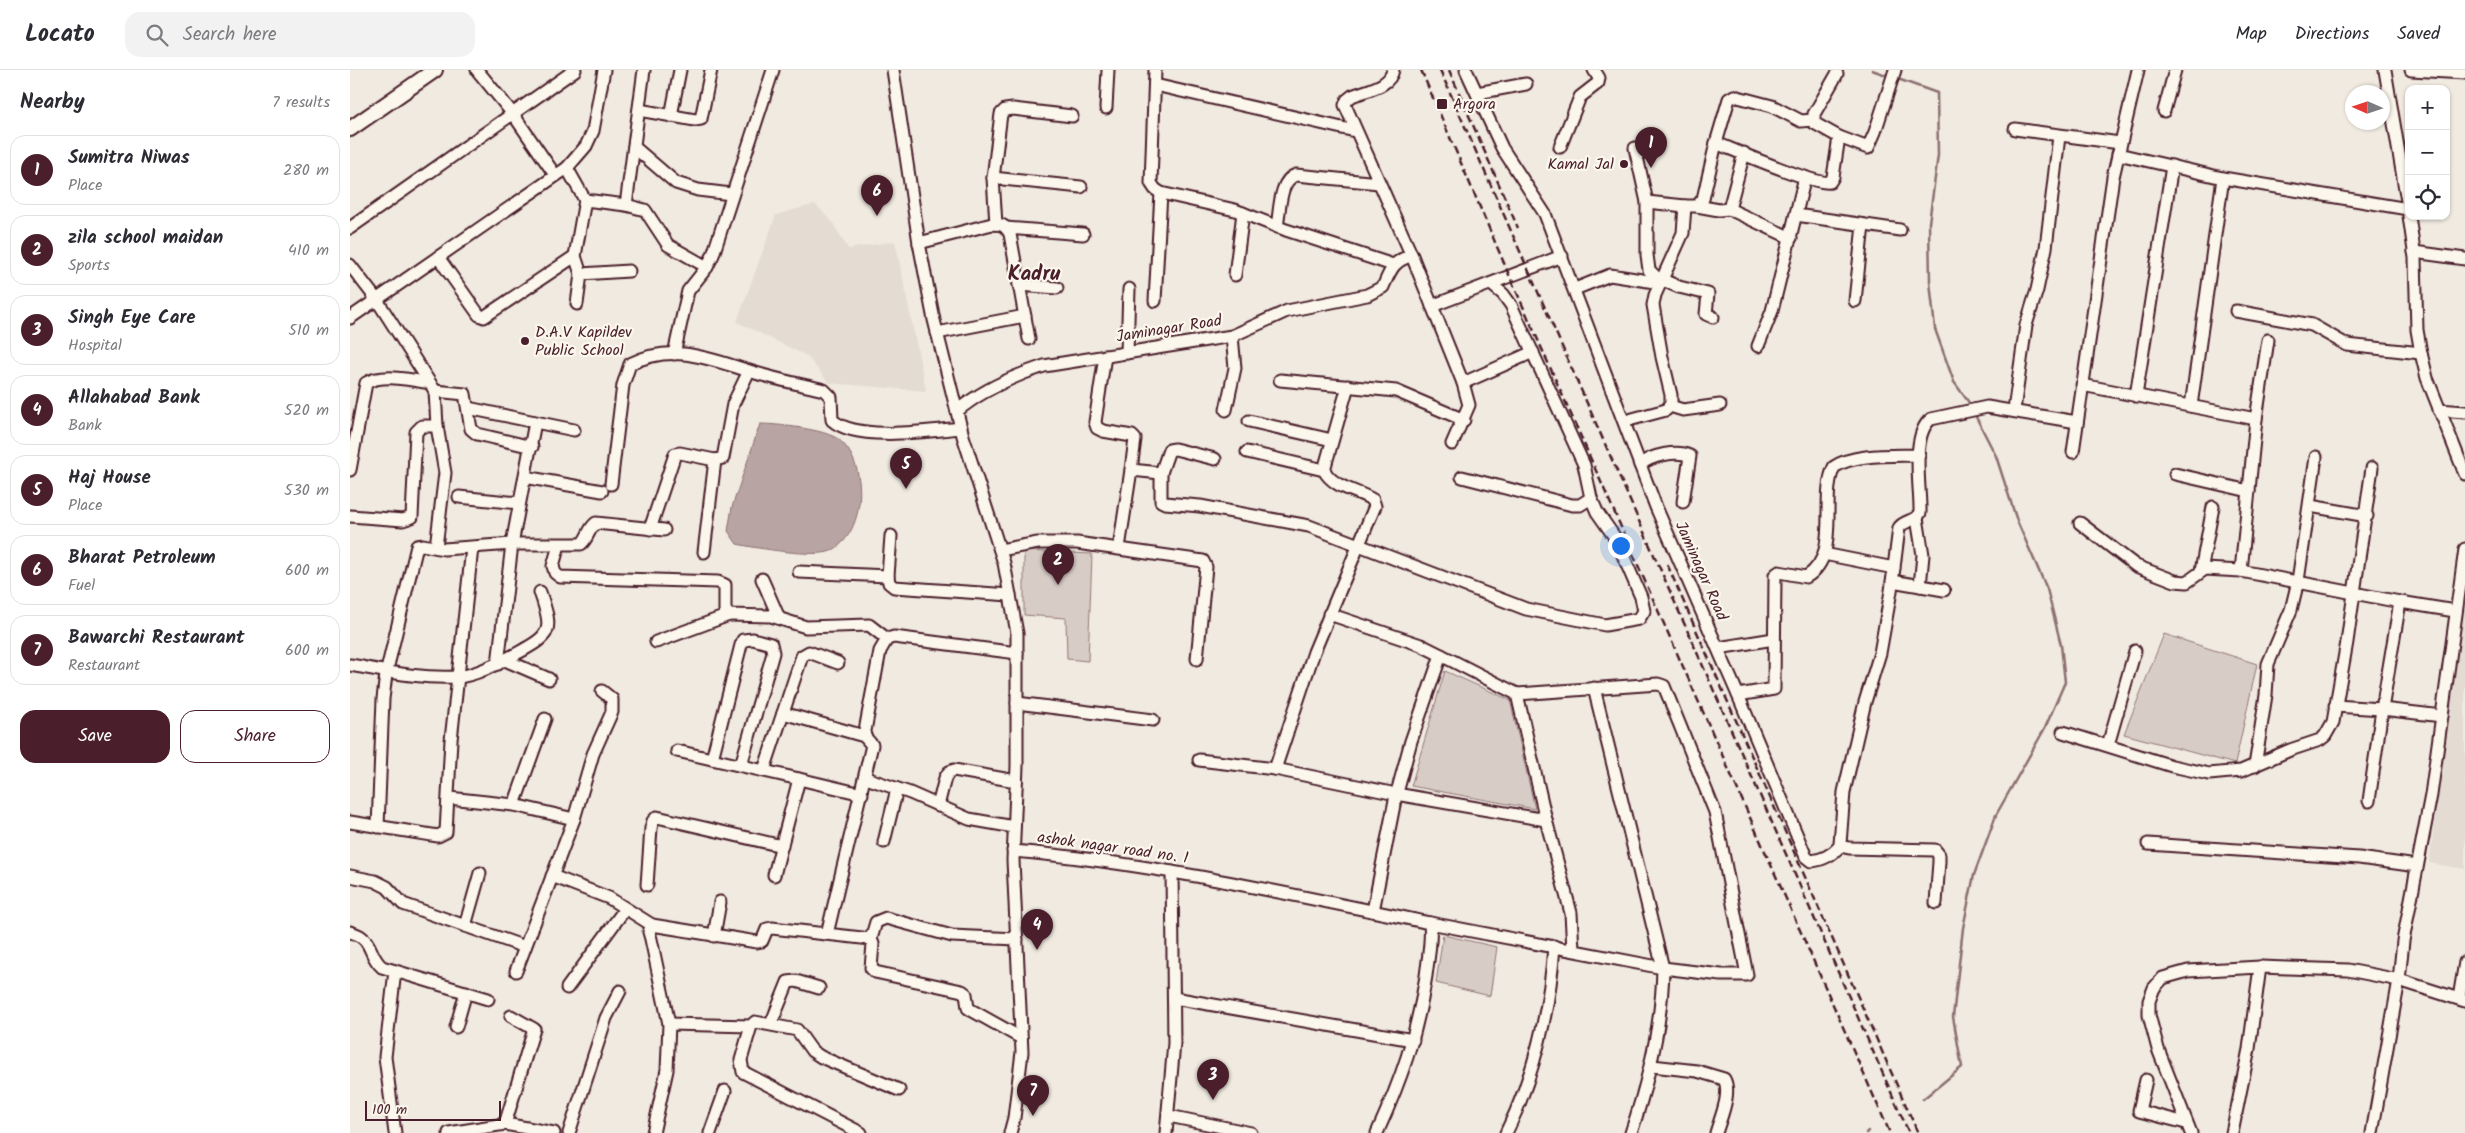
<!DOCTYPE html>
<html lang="en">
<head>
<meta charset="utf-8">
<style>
  body { margin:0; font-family:Kalam,sans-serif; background:#f2f2f3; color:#2b2b33 }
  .controls { position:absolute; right:15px; top:15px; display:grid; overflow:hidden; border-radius:10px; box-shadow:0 1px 4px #0004 }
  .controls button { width:45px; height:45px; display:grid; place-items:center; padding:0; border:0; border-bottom:1px solid #e1e1e2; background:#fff; color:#2b2b33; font:25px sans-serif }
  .compass { position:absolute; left:1995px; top:15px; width:45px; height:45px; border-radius:50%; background:#fff; box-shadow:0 1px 4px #0004; rotate:273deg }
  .scale { position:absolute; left:15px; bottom:12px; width:136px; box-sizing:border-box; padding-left:5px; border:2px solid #4a1f2b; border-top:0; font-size:14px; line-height:18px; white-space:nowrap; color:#4a1f2b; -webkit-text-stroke:4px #fbf7ec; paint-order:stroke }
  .you { position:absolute; left:1270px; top:475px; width:18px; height:18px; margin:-12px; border:4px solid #fff; border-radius:50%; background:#1a73e8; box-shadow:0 0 0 8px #1a73e833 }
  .badge { display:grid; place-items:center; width:32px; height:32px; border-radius:50%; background:#4a1f2b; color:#fff; font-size:16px; font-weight:700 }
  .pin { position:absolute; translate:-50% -41px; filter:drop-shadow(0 1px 2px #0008) }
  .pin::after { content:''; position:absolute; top:26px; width:18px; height:15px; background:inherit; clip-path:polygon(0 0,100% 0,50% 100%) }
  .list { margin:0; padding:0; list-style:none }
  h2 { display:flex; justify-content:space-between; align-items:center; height:65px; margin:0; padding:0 20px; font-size:21px }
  h2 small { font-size:16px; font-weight:400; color:#7c7c81 }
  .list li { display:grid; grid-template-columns:32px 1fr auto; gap:15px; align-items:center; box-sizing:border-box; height:70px; margin:0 10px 10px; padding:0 10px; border:1px solid #e1e1e2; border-radius:15px }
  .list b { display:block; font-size:19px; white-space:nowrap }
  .list p { margin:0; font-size:16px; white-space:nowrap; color:#7c7c81 }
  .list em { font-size:16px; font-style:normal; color:#7c7c81 }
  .actions { display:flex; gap:10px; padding:15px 20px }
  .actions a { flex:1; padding:11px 0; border:1px solid #4a1f2b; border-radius:15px; text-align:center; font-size:18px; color:#4a1f2b }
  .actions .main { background:#4a1f2b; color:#fff }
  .icon { flex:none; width:28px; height:28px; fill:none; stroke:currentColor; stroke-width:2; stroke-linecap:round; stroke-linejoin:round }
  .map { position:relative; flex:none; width:2115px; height:1063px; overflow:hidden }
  header { display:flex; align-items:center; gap:30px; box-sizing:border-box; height:70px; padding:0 25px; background:#fff; border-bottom:1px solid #e1e1e2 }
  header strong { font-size:24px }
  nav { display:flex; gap:28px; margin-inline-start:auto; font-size:18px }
  .search { width:350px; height:45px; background:#f2f2f3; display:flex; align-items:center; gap:12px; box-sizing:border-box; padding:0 18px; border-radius:15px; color:#7c7c81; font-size:19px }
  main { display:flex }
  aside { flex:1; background:#fff }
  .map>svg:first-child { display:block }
  .built { fill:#e4dbd2 }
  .green { fill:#d8ccc6; stroke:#917678 }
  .water { fill:#b8a4a2; stroke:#8c6f72 }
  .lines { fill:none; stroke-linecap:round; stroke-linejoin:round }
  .stream { stroke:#8c6f72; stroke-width:2.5 }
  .minor-casing { stroke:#4a1f2b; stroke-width:15 }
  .major-casing { stroke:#4a1f2b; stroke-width:18 }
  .minor { stroke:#fbf7ec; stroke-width:11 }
  .major { stroke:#fbf7ec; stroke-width:14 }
  .rail { stroke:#4a1f2b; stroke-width:2.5; stroke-dasharray:8 4; stroke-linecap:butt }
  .poi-dot { fill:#4a1f2b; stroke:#fbf7ec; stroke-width:2 }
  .labels { text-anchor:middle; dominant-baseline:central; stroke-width:4.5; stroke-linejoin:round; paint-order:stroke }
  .poi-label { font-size:16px; fill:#4a1f2b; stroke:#fbf7ec; text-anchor:start }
  .street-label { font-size:16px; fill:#4a1f2b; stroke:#fbf7ec }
  .district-label { font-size:21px; font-weight:bold; fill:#4a1f2b; stroke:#fbf7ec }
</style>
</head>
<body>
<header>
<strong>Locato</strong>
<div class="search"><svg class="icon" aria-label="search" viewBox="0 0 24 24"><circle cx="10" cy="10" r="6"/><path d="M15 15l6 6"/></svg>Search here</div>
<nav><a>Map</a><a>Directions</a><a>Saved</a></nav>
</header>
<main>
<aside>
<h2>Nearby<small>7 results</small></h2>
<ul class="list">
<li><span class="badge">1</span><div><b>Sumitra Niwas</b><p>Place</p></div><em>280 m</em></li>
<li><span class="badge">2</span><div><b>zila school maidan</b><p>Sports</p></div><em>410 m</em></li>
<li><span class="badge">3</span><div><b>Singh Eye Care</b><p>Hospital</p></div><em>510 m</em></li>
<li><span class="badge">4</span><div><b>Allahabad Bank</b><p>Bank</p></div><em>520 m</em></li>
<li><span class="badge">5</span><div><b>Haj House</b><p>Place</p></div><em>530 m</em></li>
<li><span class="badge">6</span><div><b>Bharat Petroleum</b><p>Fuel</p></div><em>600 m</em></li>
<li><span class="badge">7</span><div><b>Bawarchi Restaurant</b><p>Restaurant</p></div><em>600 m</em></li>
</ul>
<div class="actions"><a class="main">Save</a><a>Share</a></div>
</aside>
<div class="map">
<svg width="2115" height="1063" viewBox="0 0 2115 1063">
  <rect width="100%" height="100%" fill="#f0eae0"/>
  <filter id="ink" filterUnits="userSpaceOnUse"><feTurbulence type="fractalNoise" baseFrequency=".02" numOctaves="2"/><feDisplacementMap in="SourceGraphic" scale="10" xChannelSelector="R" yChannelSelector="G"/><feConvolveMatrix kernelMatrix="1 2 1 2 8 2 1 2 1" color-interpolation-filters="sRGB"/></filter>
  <g filter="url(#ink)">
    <g class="built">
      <path d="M465,134L483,153L498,179L545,171L576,321L479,313L457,286L387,252L426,145Z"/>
      <path d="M2115,519V799L2079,793Z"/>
    </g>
    <g class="green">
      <path d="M674,481L742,484L738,591L717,589L716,548L674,545Z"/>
      <path d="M1814,564L1907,594L1885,694L1774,664Z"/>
      <path d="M1095,601L1160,630L1185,739L1061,716Z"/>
      <path d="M1093,865L1147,877L1140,926L1086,913Z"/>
    </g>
    <path class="water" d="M410,354C426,354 475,359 488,369C519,392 517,463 481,481C466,488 405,478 387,474L378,461L382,437Z"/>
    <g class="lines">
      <g class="stream">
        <path d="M1522,0L1539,6"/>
        <path d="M1545,8L1587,23L1588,85L1579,153L1580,212L1585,259L1604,312L1620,334"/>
        <path d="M1573,1029L1612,997L1603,947L1613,858L1624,805L1646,745L1695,658L1715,612L1711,575L1697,519L1667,451L1646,386L1626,347"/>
        <path d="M1516,1063L1518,1061"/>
      </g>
      <defs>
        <g id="minor">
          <path d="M127,0L163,44L205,105"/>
          <path d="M543,0L569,173L584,250L613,366L654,493L667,563V696L663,790L672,982L664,1048L660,1063"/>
          <path d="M805,0L801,113L805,119L811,123L885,140L936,160L1043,195"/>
          <path d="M1043,0C1040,17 1016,20 1002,26L997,30L995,35L1062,186L1113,313L1119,335L1102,374"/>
          <path d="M1116,0L1152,78L1195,144L1306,437L1388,625L1456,787L1461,791C1473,790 1482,785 1490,776"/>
          <path d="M2035,0L2059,143"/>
          <path d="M2061,0L2115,3"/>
          <path d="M1487,4L1464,44V53L1489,67L1518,78L1525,62L1545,0"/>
          <path d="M805,15L1005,61"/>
          <path d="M1127,23L1176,14"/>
          <path d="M756,38L758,0"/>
          <path d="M289,40L345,50L351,49L361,0"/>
          <path d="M1814,41L1825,0"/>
          <path d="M321,46L330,0"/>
          <path d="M1665,59L1770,73"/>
          <path d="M1366,73C1384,80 1467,116 1480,112L1483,107L1489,67"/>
          <path d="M284,77L326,113L348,120L381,124"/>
          <path d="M1210,77L1230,27L1248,13L1249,8L1244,0"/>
          <path d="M1285,78L1297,132V185L1299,200L1306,207L1329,217L1358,224L1356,244L1363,247"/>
          <path d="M1768,84L1873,108L2058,139"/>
          <path d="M217,98L236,76L243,61L254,0"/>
          <path d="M643,108L731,117"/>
          <path d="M235,130L276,135L295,140L318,175L357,197"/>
          <path d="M1297,132L1335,136"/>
          <path d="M276,135L294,0"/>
          <path d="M1347,136L1369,140L1379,139L1394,83"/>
          <path d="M1379,139L1441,168"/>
          <path d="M1446,145L1550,160"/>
          <path d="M2059,146L2065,188L2067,260L2071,283L2077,308L2115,404"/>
          <path d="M646,154L643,108L651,44L655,40L663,39L722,46"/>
          <path d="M927,157C930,141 929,110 946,105L1029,113"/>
          <path d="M0,158L225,0"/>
          <path d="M656,158L733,164"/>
          <path d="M569,173L642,154C652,154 655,155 660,164L679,269"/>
          <path d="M2064,182L2115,189"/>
          <path d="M88,187L129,245L134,247L225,186"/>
          <path d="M0,195L27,230L85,321L87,356L95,403L86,477"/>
          <path d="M231,204L279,201"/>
          <path d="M885,205L893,143"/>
          <path d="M669,215L707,218"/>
          <path d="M1225,219L1260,205L1311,213"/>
          <path d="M805,231L811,123"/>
          <path d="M1505,231L1513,155"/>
          <path d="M1082,236L1212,186"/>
          <path d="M1886,241L1962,255L1997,275L2071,283"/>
          <path d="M0,248L217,98L235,130L225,186L231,204L227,234"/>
          <path d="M587,263L675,246"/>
          <path d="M1408,276L1422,241L1455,107"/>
          <path d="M777,283L779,219"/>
          <path d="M324,284L338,221L357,197L363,185L423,0"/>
          <path d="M755,286L745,352L747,358L753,361L782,366L785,369L781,400"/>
          <path d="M930,310L1046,321L1114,350"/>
          <path d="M1113,313L1183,282"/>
          <path d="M1732,315L1906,349"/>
          <path d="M85,321L115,324L121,359L127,364L182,377"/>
          <path d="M1786,326L1822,96"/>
          <path d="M1320,336L1333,340L1370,335"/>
          <path d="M1841,336L1873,108"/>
          <path d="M118,338L224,360"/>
          <path d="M876,340L885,298L882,266"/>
          <path d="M1664,340L1676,255L1687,220L1696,178L1709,66"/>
          <path d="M2089,340L2115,342"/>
          <path d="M607,341C631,321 664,306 694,296L882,266L937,241L1017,225L1033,217C1040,201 1044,189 1062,186"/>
          <path d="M899,351L982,370"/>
          <path d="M1275,351L1316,340L1321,334V325L1312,287L1303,235L1305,225L1333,163L1335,136H1347L1353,129L1366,73L1379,29L1384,26L1422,36L1451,51L1463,50"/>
          <path d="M897,382L974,400L998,316"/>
          <path d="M1723,382L1763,107L1788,0"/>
          <path d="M1290,395C1301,385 1327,380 1340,386L1333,432"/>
          <path d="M0,400L16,313C32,303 63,310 80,313"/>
          <path d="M811,403V431L815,433L850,436L959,456L1176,539L1255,555L1289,549L1294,541L1291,527L1266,469L1247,442L1241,428L1234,395L1161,235L1153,224L1141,214"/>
          <path d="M1825,404L1899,421"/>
          <path d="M175,407L252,421"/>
          <path d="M1112,407L1222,435H1230L1241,428"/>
          <path d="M261,414L273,315L280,294C322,273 357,288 399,301C424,309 449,314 474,320L481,327L482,350C507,372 579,361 611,358"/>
          <path d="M109,427L169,433"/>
          <path d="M1960,436L2017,446"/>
          <path d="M0,446L53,450L62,447L66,362L72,356H87"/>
          <path d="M1567,448L1573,485L1570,516"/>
          <path d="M1730,453L1786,496L1825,511L1837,512L1855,499L1891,501L2050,532L2105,541"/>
          <path d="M300,459L325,384L330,383L365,390L373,388L383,334L399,301"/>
          <path d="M541,466L538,506L539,513L544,517L660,525"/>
          <path d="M209,475L203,496L205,503L210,507L368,512L375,515V540L379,545L421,546L456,557L519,555L537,569"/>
          <path d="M769,478L781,400L811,403L819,380L825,379L865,389"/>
          <path d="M650,480L688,473H727L853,491L856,497L847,589"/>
          <path d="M354,482L365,390"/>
          <path d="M1474,484L1544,498"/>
          <path d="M1851,501L1863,437"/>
          <path d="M1891,501L1906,349L1918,270"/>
          <path d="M449,502L538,506"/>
          <path d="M412,509L429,548"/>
          <path d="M1542,511L1594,520"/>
          <path d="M979,544L1071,575L1091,585"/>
          <path d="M306,572L379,545"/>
          <path d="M1368,578L1424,569"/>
          <path d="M155,590L199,609"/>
          <path d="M148,594L162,474L185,352"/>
          <path d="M0,595C35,601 70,609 106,607C123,607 151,592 166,584C203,564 203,561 190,522"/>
          <path d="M1244,618L1313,898C1312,955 1299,1009 1281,1063"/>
          <path d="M1167,624L1196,750L1221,843L1223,880"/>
          <path d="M1388,625L1424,619L1425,505L1429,502L1456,507C1492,486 1469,428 1484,397C1504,383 1545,386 1569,385"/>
          <path d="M667,633L803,650"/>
          <path d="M1985,636L2032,639L2050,532"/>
          <path d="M433,643L514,666L522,675L477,864"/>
          <path d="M1713,662L1822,696L1859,704L1891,701L1940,680L1970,670L1975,666L1983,652L1997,572L2022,398"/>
          <path d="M514,666L530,581L537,569L544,567L667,583"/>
          <path d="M1758,675L1785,581"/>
          <path d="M327,681L449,709L424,805"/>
          <path d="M362,689L391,575L393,570L403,569L421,574L423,583L391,695"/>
          <path d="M849,690L925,699L1046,724L1196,750"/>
          <path d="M1905,696L1916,625L1918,594L1941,540L1948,511L1966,387"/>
          <path d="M925,699L964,582L1025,436L1023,430C1007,420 983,418 974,400"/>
          <path d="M414,700L452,586L459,582L488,593"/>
          <path d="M516,708L560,723L619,749L664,757"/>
          <path d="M449,709L512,724"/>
          <path d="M99,728L164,735L224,749"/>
          <path d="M2019,731L2032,639L2092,646"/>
          <path d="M164,735L195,649"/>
          <path d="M588,736L595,708L599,702L604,700L666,711"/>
          <path d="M0,752L88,766L96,762L101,670L122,478"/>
          <path d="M28,757L33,629L36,604L67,476L73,475L94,479L162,474H231C238,469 238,459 246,453L314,460"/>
          <path d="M534,772L547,719"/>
          <path d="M1798,774L2009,788L2067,796"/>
          <path d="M663,781C804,793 942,825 1080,853C1082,871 1078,888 1076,906C1067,965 1051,1010 1027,1063"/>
          <path d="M0,806L25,811L37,817L53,834L175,877"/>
          <path d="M202,806L259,828L302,855"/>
          <path d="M297,815L301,758L303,751L307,747L432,776"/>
          <path d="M1586,833L1589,792V785L1585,780L1499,778L1490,776V774L1494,722L1515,632L1530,583L1541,521L1549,458C1553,450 1566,452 1570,443C1571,420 1560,365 1581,349L1637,337L1727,352"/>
          <path d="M1023,841L1045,730L1061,671L1091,585L1167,624L1308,614L1314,616L1365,742L1397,905H1371L1313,898L1080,853"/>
          <path d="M115,856L130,803"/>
          <path d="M0,862C24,868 17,884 32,897L138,929"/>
          <path d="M364,866L370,832"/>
          <path d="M521,869L526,852L536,848L602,866L667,869"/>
          <path d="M166,901L224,749L243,684L262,642V629L252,621"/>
          <path d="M217,918L275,839"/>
          <path d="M824,928L1063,970"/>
          <path d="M2109,928L2115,892"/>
          <path d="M319,954L401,956"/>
          <path d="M421,954L438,912L446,911L469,918"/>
          <path d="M106,957L116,922"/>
          <path d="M1302,996L1347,1001L1374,1009C1382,1023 1370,1049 1366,1063"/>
          <path d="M1796,1010L1789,1041L1836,1053"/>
          <path d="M819,1046L901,1063"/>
          <path d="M155,1054L184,959L161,946"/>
          <path d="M45,1063L35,987L45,901"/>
          <path d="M99,1063L155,1054L204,1063"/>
          <path d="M219,1063L256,948L270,921"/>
          <path d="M303,1063L317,1000L319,954L301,869L299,862L302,855L407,872L412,871L417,859L422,858L521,869L523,874L521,898L525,902L612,921L616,924L618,938L621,940L671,968"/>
          <path d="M360,1063L375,1021"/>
          <path d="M511,1063L393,1002L391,990L401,956L405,952L447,960L462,981L471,987L549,1020"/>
          <path d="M816,1063L824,973L822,802"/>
          <path d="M1156,1063C1184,1007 1200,938 1204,876"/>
          <path d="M1841,1063L1808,979L1799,945V931L1804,918L1813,908L1838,901L1910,897L1998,900L2049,910L2115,931"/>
          <path d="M1882,1063L1899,979L1910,897"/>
          <path d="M2022,1063L2049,910L2053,871L2081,725L2115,479"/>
        </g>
        <path id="major" d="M0,59L85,0"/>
      </defs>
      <use href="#minor" class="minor-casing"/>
      <use href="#major" class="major-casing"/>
      <use href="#minor" class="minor"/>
      <use href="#major" class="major"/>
      <g class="rail">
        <path d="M1071,0L1160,207L1540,1063"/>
        <path d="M1090,0L1559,1063"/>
        <path d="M1099,0L1168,158"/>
        <path d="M1317,494L1568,1063"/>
      </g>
    </g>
  </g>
  <g class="poi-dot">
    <rect x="1086" y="28" width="12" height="12" rx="2.5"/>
    <circle cx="1274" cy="94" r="5"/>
    <circle cx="175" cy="271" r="5"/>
  </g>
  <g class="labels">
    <g class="poi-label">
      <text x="1103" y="34">Argora</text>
      <text x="1264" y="94" text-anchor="end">Kamal Jal</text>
      <text x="185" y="262">D.A.V Kapildev<tspan x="185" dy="18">Public School</tspan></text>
    </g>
    <g class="street-label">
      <text transform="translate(819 259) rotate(-9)">Jaminagar Road</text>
      <text transform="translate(1351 501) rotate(66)">Jaminagar Road</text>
      <text transform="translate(763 778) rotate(8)">ashok nagar road no. 1</text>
    </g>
    <g class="district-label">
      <text x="684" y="204">Kadru</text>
    </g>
  </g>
</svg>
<div class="controls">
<button>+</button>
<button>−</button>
<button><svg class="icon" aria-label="locate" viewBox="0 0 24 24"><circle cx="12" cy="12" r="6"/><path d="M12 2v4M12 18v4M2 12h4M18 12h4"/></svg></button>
</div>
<svg class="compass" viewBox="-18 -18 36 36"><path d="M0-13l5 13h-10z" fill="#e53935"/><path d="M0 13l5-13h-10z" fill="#7c7c81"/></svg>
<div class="scale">100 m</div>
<div class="you"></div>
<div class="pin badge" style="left:1301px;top:98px">1</div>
<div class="pin badge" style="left:708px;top:515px">2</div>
<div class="pin badge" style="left:863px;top:1030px">3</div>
<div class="pin badge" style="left:687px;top:880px">4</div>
<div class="pin badge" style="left:556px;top:419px">5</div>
<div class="pin badge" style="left:527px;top:146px">6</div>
<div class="pin badge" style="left:683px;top:1046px">7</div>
</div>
</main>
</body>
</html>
